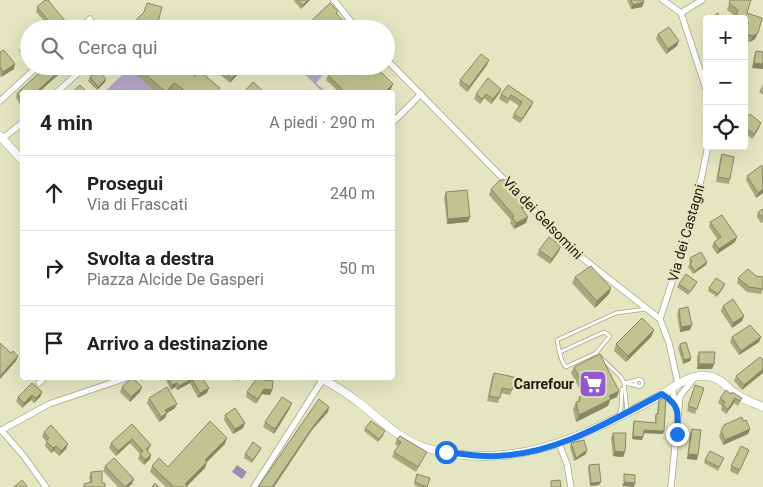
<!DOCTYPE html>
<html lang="it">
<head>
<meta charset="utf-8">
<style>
  body { margin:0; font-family:Roboto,sans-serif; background:#f2f2f2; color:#222 }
  .controls { position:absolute; right:15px; top:15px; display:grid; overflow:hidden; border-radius:5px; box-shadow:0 5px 20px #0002 }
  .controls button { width:45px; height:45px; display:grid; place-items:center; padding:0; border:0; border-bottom:1px solid #e0e0e0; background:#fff; color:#222; font:25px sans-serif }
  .stop { position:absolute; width:15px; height:15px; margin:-11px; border:4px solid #1a73e8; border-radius:50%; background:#fff }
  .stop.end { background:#1a73e8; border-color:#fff; box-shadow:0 1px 5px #0008 }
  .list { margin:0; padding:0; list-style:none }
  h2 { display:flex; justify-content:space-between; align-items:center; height:65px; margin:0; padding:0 20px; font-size:21px }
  h2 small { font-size:16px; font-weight:400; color:#767676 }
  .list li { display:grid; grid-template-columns:32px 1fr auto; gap:15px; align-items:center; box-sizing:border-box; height:75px; padding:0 20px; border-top:1px solid #e0e0e0 }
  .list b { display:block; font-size:19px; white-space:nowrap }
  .list p { margin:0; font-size:16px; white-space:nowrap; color:#767676 }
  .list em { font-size:16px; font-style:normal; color:#767676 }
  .icon { flex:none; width:28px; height:28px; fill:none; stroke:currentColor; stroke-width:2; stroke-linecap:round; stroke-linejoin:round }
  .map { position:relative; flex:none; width:763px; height:487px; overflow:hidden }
  .search { position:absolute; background:#fff; box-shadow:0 5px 20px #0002; left:20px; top:20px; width:375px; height:55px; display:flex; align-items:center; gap:12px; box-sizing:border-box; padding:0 18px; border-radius:28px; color:#767676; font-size:19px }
  .panel { position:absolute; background:#fff; box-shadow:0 5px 20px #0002; left:20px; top:90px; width:375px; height:290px; border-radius:5px }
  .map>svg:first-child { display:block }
  .green { fill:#b7a9cb }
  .water { fill:#9f8bb9 }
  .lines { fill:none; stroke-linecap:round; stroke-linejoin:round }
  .lane-casing { stroke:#a4a784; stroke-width:4.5 }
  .street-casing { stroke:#a4a784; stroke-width:7 }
  .secondary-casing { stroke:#a4a784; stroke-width:9 }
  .lane { stroke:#fff; stroke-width:3 }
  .street { stroke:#fff; stroke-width:5.5 }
  .secondary { stroke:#fff; stroke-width:8 }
  .wall { fill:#a6a97c }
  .shaded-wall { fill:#878965 }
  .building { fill:#c1c490; stroke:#878965 }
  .route { stroke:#1a73e8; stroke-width:6 }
  .labels { text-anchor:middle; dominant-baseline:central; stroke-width:4.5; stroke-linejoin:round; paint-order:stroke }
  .street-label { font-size:14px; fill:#1b1c0e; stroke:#e4e6c2 }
  .poi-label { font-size:14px; font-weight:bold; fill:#1b1c0e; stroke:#e4e6c2; text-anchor:end }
</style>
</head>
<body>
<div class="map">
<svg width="763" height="487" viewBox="0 0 763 487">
  <rect width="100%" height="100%" fill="#e4e6c2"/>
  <g class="green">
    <path d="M132,66H187L186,70L194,73L216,92H104Z"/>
    <path d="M312,66H322L326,71L316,83L326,92H322L304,73Z"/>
  </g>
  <path class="water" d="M237,465L247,472L242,479L232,472Z"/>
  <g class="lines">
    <defs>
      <g id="lane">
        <path d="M560,352L604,332L610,336L596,353L566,367C560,362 559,348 557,340L616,313L646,309"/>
        <path d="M600,357L621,377L624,383L627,411"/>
        <circle cx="639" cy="383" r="3.5"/>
        <path d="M624,383L638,386"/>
        <path d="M624,383L637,380"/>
        <path d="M619,414L621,408L622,389"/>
      </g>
      <g id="street">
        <path d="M334,0L357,29"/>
        <path d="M663,0L681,13"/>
        <path d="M702,0L681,13L707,92"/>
        <path d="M79,29L90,19"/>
        <path d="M386,59L576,253L660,319L669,343L678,384"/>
        <path d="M192,66L204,76"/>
        <path d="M57,92L86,66"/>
        <path d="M0,101L38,66"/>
        <path d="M392,123L421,94"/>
        <path d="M2,139L22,123"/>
        <path d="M660,319L694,213L708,146"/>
        <path d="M39,383L44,378"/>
        <path d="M672,388L677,410"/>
        <path d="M1,430L23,455L46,487"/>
        <path d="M0,431L49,404L126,378"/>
        <path d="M559,444L567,464L571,487"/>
        <path d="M254,487L323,379"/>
        <path d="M671,487L680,396L695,377"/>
      </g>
      <g id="secondary">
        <path d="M0,136L22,160"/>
        <path d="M320,378C334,385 348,394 361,404C381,420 399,439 423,447C511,474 581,437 656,398C673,389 687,374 707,376C720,377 726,387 736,394C744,400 754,403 763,407"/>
      </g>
    </defs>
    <use href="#lane" class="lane-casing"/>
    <use href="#street" class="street-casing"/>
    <use href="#secondary" class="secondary-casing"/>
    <use href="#lane" class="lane"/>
    <use href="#street" class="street"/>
    <use href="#secondary" class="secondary"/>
  </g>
  <g class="wall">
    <path d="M294,0H310L301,9L294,1Z"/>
    <path d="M627,0H643L644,2L642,7L631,9Z"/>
    <path d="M730,0L747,13L755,39L750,42L745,40L746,29L744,28V19H734L735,16L727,10Z"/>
    <path d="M37,7L66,22L64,27L62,29H48L46,27L47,24L36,12Z"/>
    <path d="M337,14L347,29H310L308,27L309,23Z"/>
    <path d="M658,34L679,41L677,46L666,54L656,39Z"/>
    <path d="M29,42V58L26,60L19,51L20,48Z"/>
    <path d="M756,51L763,52L752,68L754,56Z"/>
    <path d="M0,52L14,69L1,77L0,75Z"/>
    <path d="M487,65L467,92L459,85L460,80Z"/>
    <path d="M68,66L39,92H22V108L16,98L17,93Z"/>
    <path d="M93,66H94L106,79L105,82L97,90L88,81L90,77L94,73L92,69Z"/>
    <path d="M110,66H125L117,74Z"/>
    <path d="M210,66H236L240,69L238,74L230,83Z"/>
    <path d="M139,69L195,76L219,92H176L171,89L169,92H156L137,75Z"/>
    <path d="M328,75L391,89L388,92H339L326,80Z"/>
    <path d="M763,84V95L759,92Z"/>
    <path d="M508,85L533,102L531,107L520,123L512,118L514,114L519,106L510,100L507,104L499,99L501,94Z"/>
    <path d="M501,89L499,94L491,104L484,98L480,104L474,99L476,94Z"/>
    <path d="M744,122L759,128L752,139L744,132Z"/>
    <path d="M722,154L730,179L729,184L716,182L720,159Z"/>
    <path d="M763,166V193L756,198L746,180L747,176Z"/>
    <path d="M491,189L514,192L525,200L523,210L526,223L514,229L510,223L511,220L489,195Z"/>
    <path d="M446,192L470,217L468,222L447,224L444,197Z"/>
    <path d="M763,209V222L761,223L757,217L758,212Z"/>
    <path d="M710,222L735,242L717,254L712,247L714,242L718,240L709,227Z"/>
    <path d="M539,250L559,251L550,264L537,255Z"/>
    <path d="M690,258L707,262L706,265L693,274L688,267L690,263L689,261Z"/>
    <path d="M575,277L611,288L609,294L595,308L572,283Z"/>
    <path d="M738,278L763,289L761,294L747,292L737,283Z"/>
    <path d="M679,284L696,285L688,295L677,287Z"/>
    <path d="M725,284L724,287L717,297L708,291L709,288Z"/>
    <path d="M723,306L744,316L742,321L732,328L721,311Z"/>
    <path d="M679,309L690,330L680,332L677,314Z"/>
    <path d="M654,330L651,337L626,362L614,351L616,344Z"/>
    <path d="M732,337H761L759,342L739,355L730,342Z"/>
    <path d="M680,344L690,361L683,364L678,348Z"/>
    <path d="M699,352L714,364L712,369H697V357Z"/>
    <path d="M760,357L742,390L734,381L736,376Z"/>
    <path d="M574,367L617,397L610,400L608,406L576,422L573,409L576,402L578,401L579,397L583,395L571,373Z"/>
    <path d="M494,373L512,390L510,395L501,393L498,403L487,401L492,377Z"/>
    <path d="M165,378H202L207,393L198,398L190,383L177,390L175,387L171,390Z"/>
    <path d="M234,378H241L239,381Z"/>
    <path d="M256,378H264L263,380L272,390L270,395L262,394L256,404L246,397L247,392L255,381Z"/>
    <path d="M695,385L704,388L695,414L687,411Z"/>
    <path d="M122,387H142L140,392L130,402L120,392Z"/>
    <path d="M42,392L40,397L34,403L31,400L22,408L16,401L18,397Z"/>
    <path d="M731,394L742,398L738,406L734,403L726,414L721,410L722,406L718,403L720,398Z"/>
    <path d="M149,398L175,408L167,413L165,418L159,422L147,403Z"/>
    <path d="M659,400L663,434L643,433L642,440L632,439L633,425L634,421L655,423V417L656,414H657L658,403Z"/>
    <path d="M290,408L274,434L263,427L265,422Z"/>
    <path d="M225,415L245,423L243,428L233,434L224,420Z"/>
    <path d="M743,421L750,429L748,434L723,445L719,436L721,431Z"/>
    <path d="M132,424L151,445L148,451L151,455L150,459L144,465L138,459L140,454L130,443L116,456L109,448L111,443Z"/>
    <path d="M365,428L384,435L378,442L364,431Z"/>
    <path d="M692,429L697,460L687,459L690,434Z"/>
    <path d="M44,432L68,444L66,449L59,456L54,451L51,453L45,446L46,441L42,437Z"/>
    <path d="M613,433L625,452L623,457L613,456L611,438Z"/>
    <path d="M397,439L427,452L416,472L392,457L394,452L398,446L395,444Z"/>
    <path d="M571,443L586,454L574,461L570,447Z"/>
    <path d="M225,444L207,461L205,468L187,486L188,487H166L150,472L152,466L168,467Z"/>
    <path d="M261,448L260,451L252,463L244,458L245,454Z"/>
    <path d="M749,450L738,475L730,471L731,466Z"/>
    <path d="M724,458L718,471L704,463L705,460Z"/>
    <path d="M589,465L599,485L590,486L588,468Z"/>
    <path d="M105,466L134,479L132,484L128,487H118L103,471Z"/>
    <path d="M91,472L102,483L105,487H83L84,484L90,482L89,477Z"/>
    <path d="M417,474L427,487H418L414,485Z"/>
  </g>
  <g class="shaded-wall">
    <path d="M308,0H310L301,9L303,5Z"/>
    <path d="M644,2L642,7L631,9L633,5Z"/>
    <path d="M66,22L64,27L62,29H59Z"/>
    <path d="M758,33L755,39L750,42L753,36Z"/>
    <path d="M679,41L677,46L666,54L668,49Z"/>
    <path d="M489,60L487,65L467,92L469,87Z"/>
    <path d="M754,63L763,64V69L752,68Z"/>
    <path d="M15,64L14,69L1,77L3,72Z"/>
    <path d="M65,66H68L39,92H36Z"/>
    <path d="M123,66H125L117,74L119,70Z"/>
    <path d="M240,69L238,74L230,83L232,78Z"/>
    <path d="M106,79L105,82L97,90L98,87Z"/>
    <path d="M174,83L171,89L169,92H166Z"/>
    <path d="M393,84L391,89L388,92H385Z"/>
    <path d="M501,89L499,94L491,104L493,99Z"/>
    <path d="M486,94L484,98L480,104L482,99Z"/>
    <path d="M533,102L531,107L520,123L522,119Z"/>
    <path d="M761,123L759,128L752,139L754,134Z"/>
    <path d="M763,189V193L756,198L758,193Z"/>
    <path d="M525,200L522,211L519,213L522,202Z"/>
    <path d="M470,217L468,222L447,224L448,219Z"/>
    <path d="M528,217L526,223L514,229L516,223Z"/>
    <path d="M737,237L735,242L717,254L719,249Z"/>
    <path d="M561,246L559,251L550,264L552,259Z"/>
    <path d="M707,262L706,265L693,274L695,271Z"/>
    <path d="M611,288L609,294L595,308L597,301Z"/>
    <path d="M744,316L742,321L732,328L733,323Z"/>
    <path d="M692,325L690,330L680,332L681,327Z"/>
    <path d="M654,330L651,337L626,362L628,356Z"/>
    <path d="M761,337L759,342L739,355L741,351Z"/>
    <path d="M18,356L16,361L0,379V376Z"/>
    <path d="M691,358L690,361L683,364L684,360Z"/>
    <path d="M699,364H714L712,369H697Z"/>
    <path d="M763,369V373L742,390L744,385Z"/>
    <path d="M192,379L190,383L177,390L179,386Z"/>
    <path d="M177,383L175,387L171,390L172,385Z"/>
    <path d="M142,387L140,392L130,402L131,397Z"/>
    <path d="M209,388L207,393L198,398L200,393Z"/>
    <path d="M264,389L272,390L270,395L262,394L256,404L258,399Z"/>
    <path d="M619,391L617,397L610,400L608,406L576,422L579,415L609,396Z"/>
    <path d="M42,392L40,397L34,403L36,398Z"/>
    <path d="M32,395L31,400L22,408L24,403Z"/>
    <path d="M735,398L734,403L726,414L728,409Z"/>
    <path d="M292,403L290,408L274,434L275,429Z"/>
    <path d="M177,404L175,408L164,415L165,410Z"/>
    <path d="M329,407L328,412L312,430L274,487H272L314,425Z"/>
    <path d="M167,413L165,418L159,422L161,417Z"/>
    <path d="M245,423L243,428L233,434L235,429Z"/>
    <path d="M750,429L748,434L723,445L725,440Z"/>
    <path d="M644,430L664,431L663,434L642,433Z"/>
    <path d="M633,436L643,437L642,440L632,439Z"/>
    <path d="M227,438L225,444L203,466L205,460Z"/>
    <path d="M132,439L130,443L116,456L118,451Z"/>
    <path d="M68,444L66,449L59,456L61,451Z"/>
    <path d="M56,446L54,451L51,453L53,448Z"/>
    <path d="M587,450L586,454L574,461L576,458Z"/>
    <path d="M615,451L625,452L623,457L613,456Z"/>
    <path d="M688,454L698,455L697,460L687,459Z"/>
    <path d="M151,455L150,459L144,465L145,460Z"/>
    <path d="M207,462L205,468L186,487L185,484Z"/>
    <path d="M134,479L132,484L128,487H125Z"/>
    <path d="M601,482L599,485L590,486L591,483Z"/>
    <path d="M624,482L635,483L634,487L622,486Z"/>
  </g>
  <g class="building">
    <path d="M45,0H48L66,22L59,29H54L48,22L49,21L37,7Z"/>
    <path d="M297,0H308L303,5Z"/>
    <path d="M631,0H643L644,2L633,5Z"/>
    <path d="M730,0H751L747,13L762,18L758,33L753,36L747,34L748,22L744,21V19H739L735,18L738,10L729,3Z"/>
    <path d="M147,3L162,7L157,25L153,29H127L144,12Z"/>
    <path d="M330,3L338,11L336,13L348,26L345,29H328L324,24L320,29H315L309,23Z"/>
    <path d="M718,13L720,19H710Z"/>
    <path d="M95,22L100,28V29H88Z"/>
    <path d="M175,22L181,29H168V28Z"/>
    <path d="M669,27L679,41L668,49L658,34Z"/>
    <path d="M28,41L29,55L27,57L20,48Z"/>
    <path d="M4,50L15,64L3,72L0,67V52Z"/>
    <path d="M756,51L763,52V64L754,63Z"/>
    <path d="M481,54L489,60L469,87L460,80Z"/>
    <path d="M47,66H65L36,92H22V101L17,93Z"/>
    <path d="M94,66L106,79L98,87L90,77L96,72Z"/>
    <path d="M115,66H123L119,70Z"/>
    <path d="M140,66H158L167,73L172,66H182L195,76L199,71L220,88L217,92H180L183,89L174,83L166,92L139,69Z"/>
    <path d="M218,66H236L240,69L232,78Z"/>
    <path d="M337,66H375L393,84L385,92H340L342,89L328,75Z"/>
    <path d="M488,78L501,89L493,99L486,94L482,99L476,94Z"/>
    <path d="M253,82L264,92H244Z"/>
    <path d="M80,85L87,92H72Z"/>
    <path d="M508,85L533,102L522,119L514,114L522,102L511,95L509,99L501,94Z"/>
    <path d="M750,114L761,123L754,134L744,126L747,123L744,122Z"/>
    <path d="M722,154L734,157L730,179L718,177Z"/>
    <path d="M762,165L763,189L758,193L747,176Z"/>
    <path d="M504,179L514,192L516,190L525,200L522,202L524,205L521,207L528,217L516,223L512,217L514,216L491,189L499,181Z"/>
    <path d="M467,190L470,217L448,219L446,192Z"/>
    <path d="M763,209V218L758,212Z"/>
    <path d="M722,215L737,237L719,249L714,242L721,237L710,222Z"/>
    <path d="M549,237L561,246L552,259L539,250Z"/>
    <path d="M701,252L707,262L695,271L690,264L692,262L690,258Z"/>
    <path d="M591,266L611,288L597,301L575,277Z"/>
    <path d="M748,269L756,276L763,277V289L749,287L738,278Z"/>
    <path d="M686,274L697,282L690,292L679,284Z"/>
    <path d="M716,278L725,284L718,294L709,288Z"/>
    <path d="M733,299L744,316L733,323L723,306Z"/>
    <path d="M688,307L692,325L681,327L679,309Z"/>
    <path d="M642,318L654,330L628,356L616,344Z"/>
    <path d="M750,325L761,337L741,351L732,337Z"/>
    <path d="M686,342L691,358L684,360L680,344Z"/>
    <path d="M0,343L11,353L13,351L18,356L0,376Z"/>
    <path d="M699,352H715L714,364H699Z"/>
    <path d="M600,354L619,391L609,396L611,399L579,415L576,402L580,401L579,397L587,393L574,367Z"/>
    <path d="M760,357L763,360V369L744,385L736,376Z"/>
    <path d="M494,373L514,377L512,390L502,388L500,398L489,396Z"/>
    <path d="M132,378H133L142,387L131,397L122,387Z"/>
    <path d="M168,378H202L209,388L200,393L192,379L179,386L177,383L172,385Z"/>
    <path d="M257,378H264L263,380L273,381L272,390L264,389L258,399L247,392Z"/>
    <path d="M32,383L42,392L36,398L32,395L24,403L18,397Z"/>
    <path d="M695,385L704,388L697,409L688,406Z"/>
    <path d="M167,387L177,404L165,410L167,413L161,417L149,398Z"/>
    <path d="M726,390L731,394L732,392L742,398L740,401L735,398L728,409L723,405L725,402L720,398Z"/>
    <path d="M282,397L292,403L275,429L265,422Z"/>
    <path d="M666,397L664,431L644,430L643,437L633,436L634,421L656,423V414H658L659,400Z"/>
    <path d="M319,399L329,407L314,425L272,487H258Z"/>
    <path d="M235,408L245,423L235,429L225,415Z"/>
    <path d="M742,417L743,421L746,420L750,429L725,440L721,431L724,425Z"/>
    <path d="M210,421L227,438L205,460L207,462L185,484L188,487H174L152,466L159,458L168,467Z"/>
    <path d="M371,421L385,431L379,439L365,428Z"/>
    <path d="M132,424L151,445L146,449L151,455L145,460L140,454L143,451L132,439L118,451L111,443Z"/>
    <path d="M51,425L68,444L61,451L56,446L53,448L46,441L49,438L44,432Z"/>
    <path d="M692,429L701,430L698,455L688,454Z"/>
    <path d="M613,433H626L625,452L615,451Z"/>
    <path d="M400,436L427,452L418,467L394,452L401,442L397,439Z"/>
    <path d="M584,440L587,450L576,458L571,443Z"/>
    <path d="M253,442L261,448L253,460L245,454Z"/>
    <path d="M741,446L749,450L740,470L731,466Z"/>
    <path d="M710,451L724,458L719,467L705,460Z"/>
    <path d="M114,458L134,479L125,487L105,466Z"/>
    <path d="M599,464L601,482L591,483L589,465Z"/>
    <path d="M102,471V483H105V487H84V484L92,482L91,472Z"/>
    <path d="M417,474L430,478L427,487L415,482Z"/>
    <path d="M624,474L635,475V483L624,482Z"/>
    <path d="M22,480L27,486L26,487H14Z"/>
    <path d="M560,480L561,487H551V481Z"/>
    <path d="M155,483L159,487H152Z"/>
  </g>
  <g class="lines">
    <path class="route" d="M446,452C463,454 480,457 497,456C557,454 610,421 662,394C681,406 678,414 677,434"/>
  </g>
  <defs>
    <symbol id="supermarket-square" viewBox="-11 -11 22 22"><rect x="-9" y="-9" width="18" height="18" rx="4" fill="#9459d1" stroke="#e4e6c2"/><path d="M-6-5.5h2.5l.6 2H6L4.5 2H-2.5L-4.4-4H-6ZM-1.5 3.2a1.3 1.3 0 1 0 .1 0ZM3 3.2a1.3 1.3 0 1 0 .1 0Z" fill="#fff"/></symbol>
  </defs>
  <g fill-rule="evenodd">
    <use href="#supermarket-square" x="577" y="368" width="32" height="32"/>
  </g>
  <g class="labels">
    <g class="street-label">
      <text transform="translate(543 218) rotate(46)">Via dei Gelsomini</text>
      <text transform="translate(686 233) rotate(-74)">Via dei Castagni</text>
    </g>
    <g class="poi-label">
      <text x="574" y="384">Carrefour</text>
    </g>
  </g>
</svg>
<div class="controls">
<button>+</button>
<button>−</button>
<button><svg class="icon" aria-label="locate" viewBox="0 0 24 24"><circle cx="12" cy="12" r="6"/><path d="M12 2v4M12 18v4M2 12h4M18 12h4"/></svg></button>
</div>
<div class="stop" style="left:446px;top:452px"></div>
<div class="stop end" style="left:677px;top:434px"></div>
<div class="search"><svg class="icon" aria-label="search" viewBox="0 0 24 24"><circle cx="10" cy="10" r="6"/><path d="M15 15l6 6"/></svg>Cerca qui</div>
<section class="panel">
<h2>4 min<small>A piedi · 290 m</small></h2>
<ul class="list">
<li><svg class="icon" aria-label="ahead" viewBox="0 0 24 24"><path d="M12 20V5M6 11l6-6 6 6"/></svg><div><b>Prosegui</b><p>Via di Frascati</p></div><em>240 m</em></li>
<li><svg class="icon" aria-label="right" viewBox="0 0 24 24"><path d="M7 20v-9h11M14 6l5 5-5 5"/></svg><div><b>Svolta a destra</b><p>Piazza Alcide De Gasperi</p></div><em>50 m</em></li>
<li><svg class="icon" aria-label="arrive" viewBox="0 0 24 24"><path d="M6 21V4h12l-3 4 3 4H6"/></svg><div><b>Arrivo a destinazione</b></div></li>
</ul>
</section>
</div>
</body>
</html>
